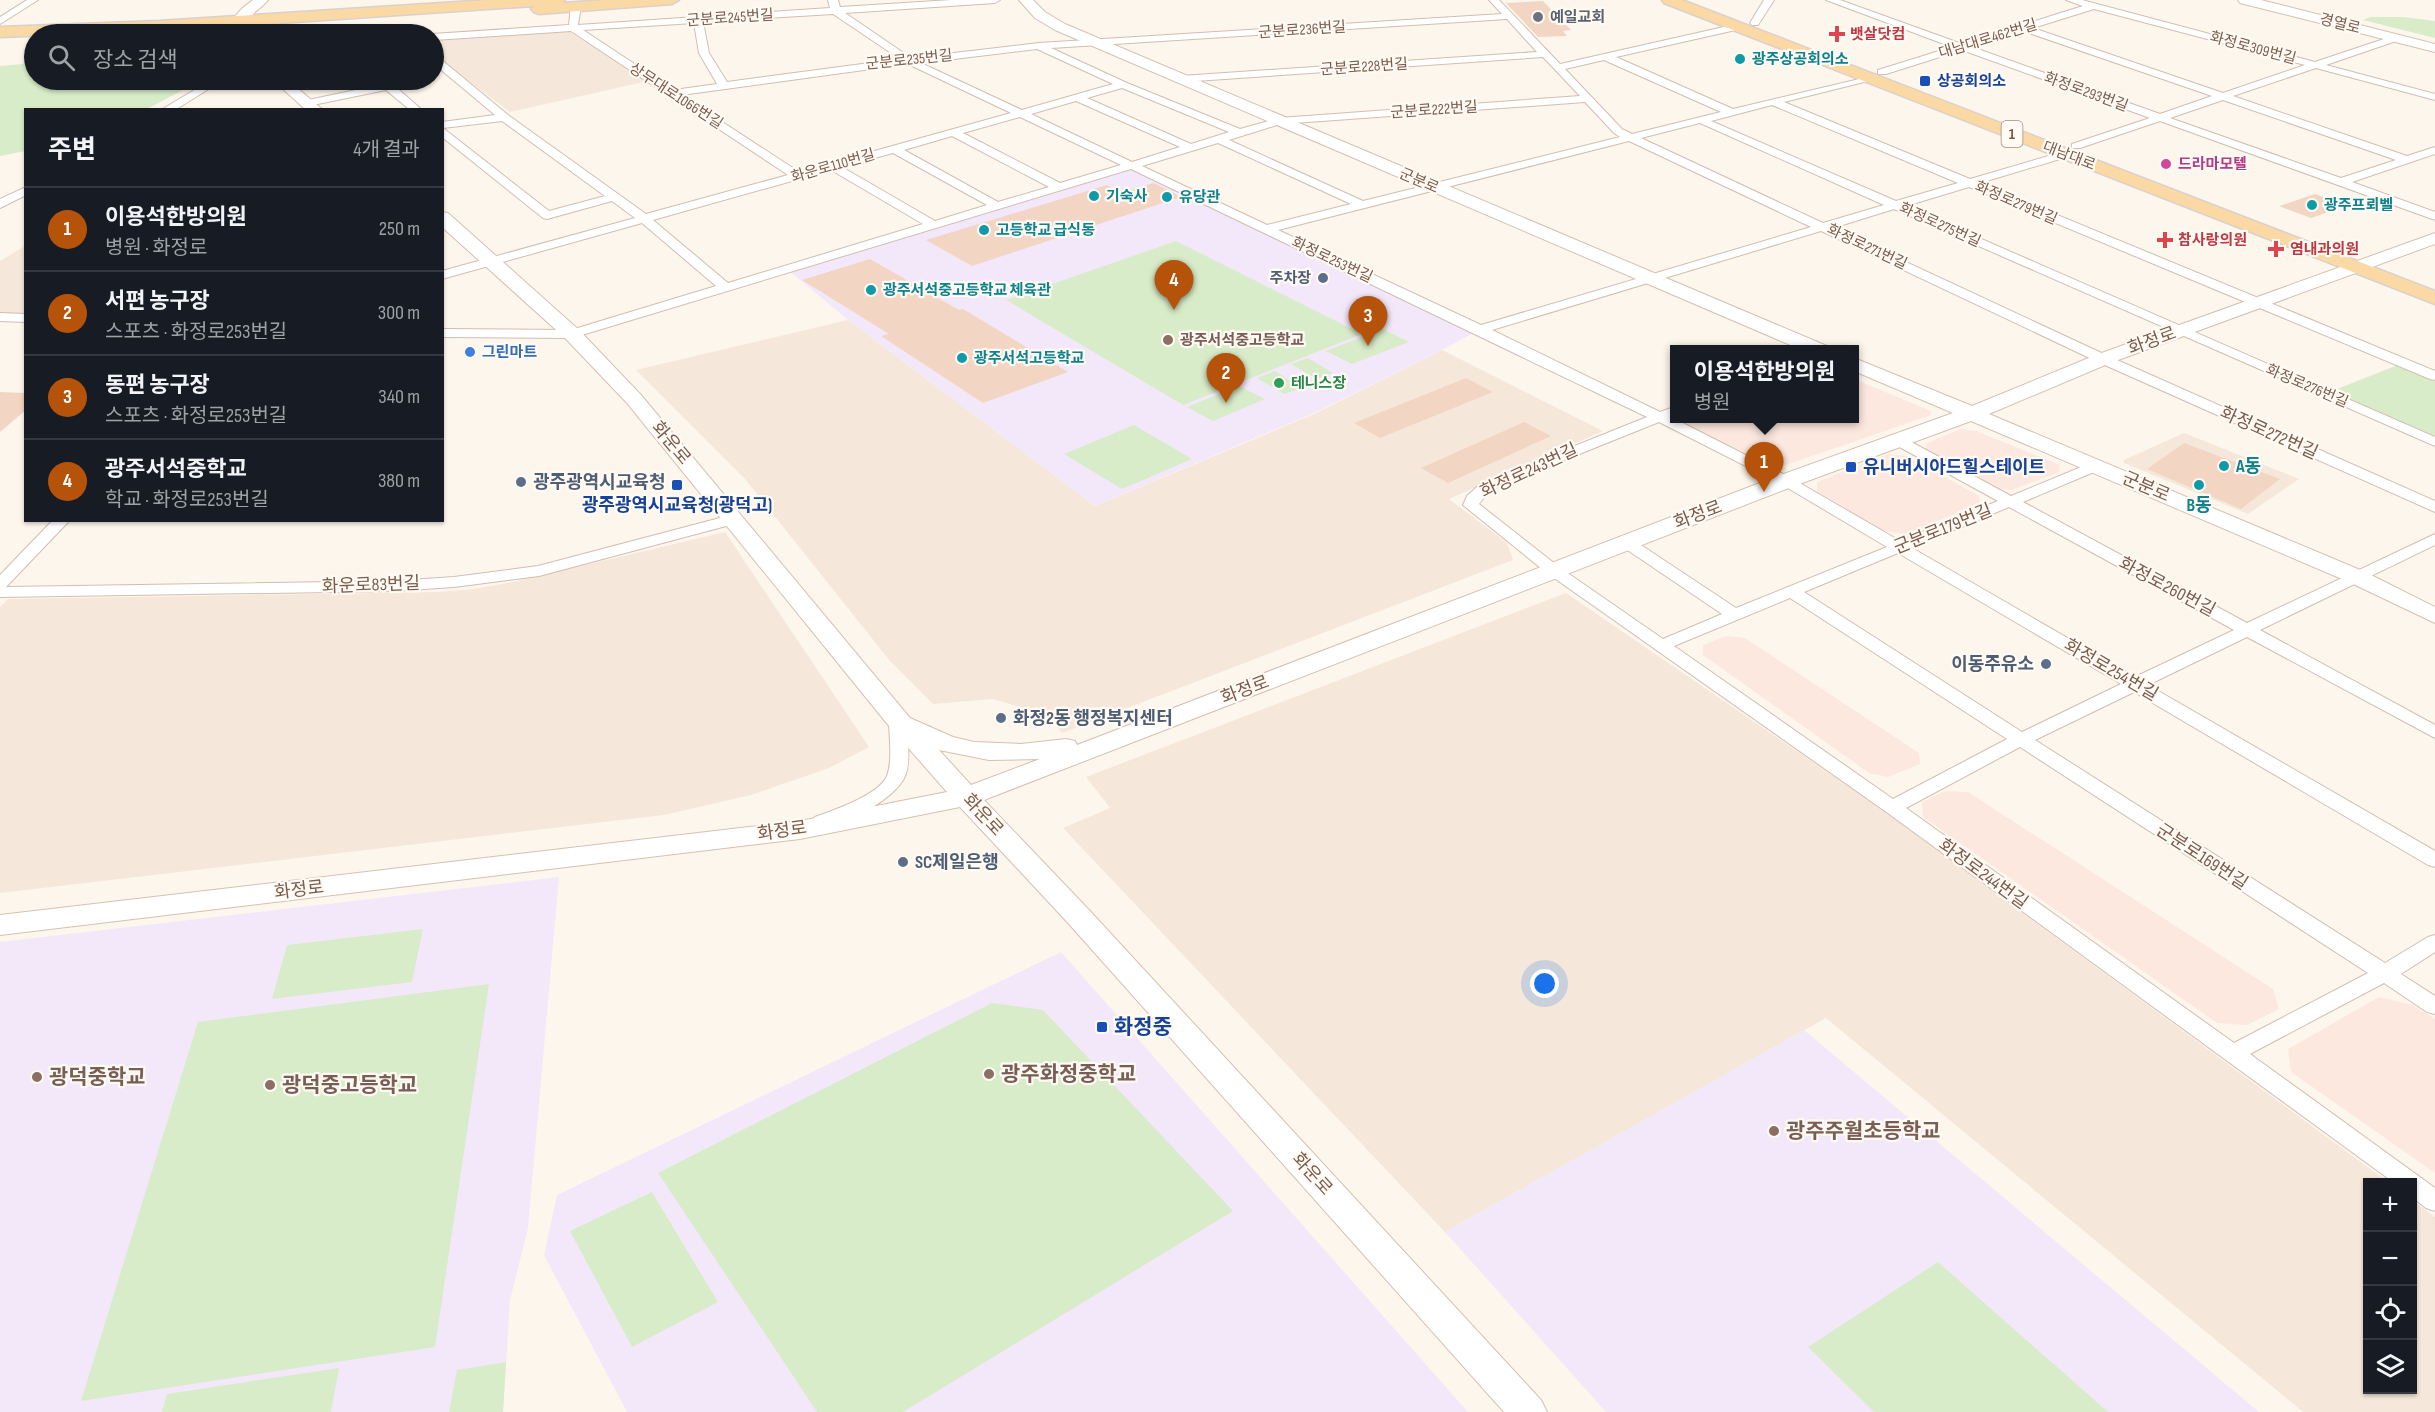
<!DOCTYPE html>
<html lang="ko">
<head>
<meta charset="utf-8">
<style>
  body { margin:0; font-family:"Sofia Sans Condensed","Noto Sans KR",sans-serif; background:#20242c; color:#f1f3f6 }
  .controls { position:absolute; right:18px; bottom:18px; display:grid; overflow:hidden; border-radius:0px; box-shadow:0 2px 4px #0004 }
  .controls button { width:54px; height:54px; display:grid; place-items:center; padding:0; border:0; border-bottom:2px solid #363941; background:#171b24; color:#f1f3f6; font:30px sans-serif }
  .you { position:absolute; left:1545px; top:984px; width:21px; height:21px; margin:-15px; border:4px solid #fff; border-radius:50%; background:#1a73e8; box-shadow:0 0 0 9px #1a73e833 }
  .badge { display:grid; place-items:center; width:39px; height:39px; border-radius:50%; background:#b45309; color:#fff; font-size:20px; font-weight:700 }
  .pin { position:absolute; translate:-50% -50px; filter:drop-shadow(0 2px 3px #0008) }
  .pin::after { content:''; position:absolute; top:32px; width:21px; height:18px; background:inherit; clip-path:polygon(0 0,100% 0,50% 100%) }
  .popup { position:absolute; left:1670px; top:345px; width:189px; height:78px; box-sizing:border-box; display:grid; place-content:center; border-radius:0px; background:#171b24; filter:drop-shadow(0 2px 4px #0005); font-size:20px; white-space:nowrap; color:#9ea1a6 }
  .popup b { font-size:22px; color:#f1f3f6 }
  .popup::after { content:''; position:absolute; left:50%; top:100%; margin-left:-12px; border:12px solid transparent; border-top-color:#171b24 }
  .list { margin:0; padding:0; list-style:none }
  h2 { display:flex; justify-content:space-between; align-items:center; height:78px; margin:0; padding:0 24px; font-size:26px }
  h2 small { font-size:20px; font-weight:400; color:#9ea1a6 }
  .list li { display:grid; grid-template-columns:39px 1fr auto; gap:18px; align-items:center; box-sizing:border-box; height:84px; padding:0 24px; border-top:2px solid #363941 }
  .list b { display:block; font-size:22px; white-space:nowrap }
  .list p { margin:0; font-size:20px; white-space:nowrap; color:#9ea1a6 }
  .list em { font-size:20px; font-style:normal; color:#9ea1a6 }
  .icon { flex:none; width:33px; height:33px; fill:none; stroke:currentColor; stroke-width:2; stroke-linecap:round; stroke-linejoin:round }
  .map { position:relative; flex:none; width:2435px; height:1412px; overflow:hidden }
  .search { position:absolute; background:#171b24; box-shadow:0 2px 4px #0004; left:24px; top:24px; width:420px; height:66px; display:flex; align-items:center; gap:15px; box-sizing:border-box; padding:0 21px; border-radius:33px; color:#9ea1a6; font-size:22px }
  .panel { position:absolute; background:#171b24; box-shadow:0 2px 4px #0004; left:24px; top:108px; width:420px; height:414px; border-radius:0px }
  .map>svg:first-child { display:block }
  .residential { fill:#f5e8da }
  .commercial { fill:#fde8e0 }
  .education { fill:#f3e8fa }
  .green { fill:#d8ecc9 }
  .building { fill:#f3d5c3 }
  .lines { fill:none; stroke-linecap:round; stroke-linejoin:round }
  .street-casing { stroke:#d1beb0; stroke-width:2 }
  .secondary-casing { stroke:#d6c0b0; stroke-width:2 }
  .primary-casing { stroke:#dad1cd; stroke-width:3 }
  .street { fill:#fff; fill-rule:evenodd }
  .secondary { fill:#fff; fill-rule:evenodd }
  .primary { fill:#fbd9a5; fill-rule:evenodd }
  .worship-dot { fill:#6b7280; stroke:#fffaf3; stroke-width:2 }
  .health-dot { fill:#e0444e; stroke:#fffaf3; stroke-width:2 }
  .culture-dot { fill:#0f9aa8; stroke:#fffaf3; stroke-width:2 }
  .transit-dot { fill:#1a4fb4; stroke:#fffaf3; stroke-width:2 }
  .hotel-dot { fill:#d1479c; stroke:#fffaf3; stroke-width:2 }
  .service-dot { fill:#5c6f8a; stroke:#fffaf3; stroke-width:2 }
  .education-dot { fill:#8d6e63; stroke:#fffaf3; stroke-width:2 }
  .shop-dot { fill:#3f7fe0; stroke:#fffaf3; stroke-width:2 }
  .leisure-dot { fill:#2e9e5b; stroke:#fffaf3; stroke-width:2 }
  .labels { text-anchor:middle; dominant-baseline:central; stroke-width:4.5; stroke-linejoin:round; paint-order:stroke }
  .far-worship-label { font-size:15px; font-weight:bold; fill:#5b616d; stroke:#fffaf3; text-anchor:start }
  .far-street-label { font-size:15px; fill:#7a5c4d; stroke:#fffaf3 }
  .far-health-label { font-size:15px; font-weight:bold; fill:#be3a42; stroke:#fffaf3; text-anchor:start }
  .far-culture-label { font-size:15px; font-weight:bold; fill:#0d838f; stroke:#fffaf3; text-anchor:start }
  .far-transit-label { font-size:15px; font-weight:bold; fill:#164399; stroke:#fffaf3; text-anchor:start }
  .far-hotel-label { font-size:15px; font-weight:bold; fill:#b23c85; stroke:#fffaf3; text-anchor:start }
  .far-service-label { font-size:15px; font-weight:bold; fill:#4e5e75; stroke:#fffaf3; text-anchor:end }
  .far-education-label { font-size:15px; font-weight:bold; fill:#785e54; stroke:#fffaf3; text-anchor:start }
  .far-shop-label { font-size:15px; font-weight:bold; fill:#366cbe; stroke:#fffaf3; text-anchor:start }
  .far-leisure-label { font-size:15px; font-weight:bold; fill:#27864d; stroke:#fffaf3; text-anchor:start }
  .shield { fill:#fffaf3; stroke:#a28b7f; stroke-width:1.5 }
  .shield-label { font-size:16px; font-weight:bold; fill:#7a5c4d }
  .street-label { font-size:18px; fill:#7a5c4d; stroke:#fffaf3 }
  .culture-label { font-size:18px; font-weight:bold; fill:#0d838f; stroke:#fffaf3; text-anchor:start }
  .transit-label { font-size:18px; font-weight:bold; fill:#164399; stroke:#fffaf3; text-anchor:start }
  .service-label { font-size:18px; font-weight:bold; fill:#4e5e75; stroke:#fffaf3; text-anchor:start }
  .near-transit-label { font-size:21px; font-weight:bold; fill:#164399; stroke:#fffaf3; text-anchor:start }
  .near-education-label { font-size:21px; font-weight:bold; fill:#785e54; stroke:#fffaf3; text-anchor:start }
</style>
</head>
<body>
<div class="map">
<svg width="2435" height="1412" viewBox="0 0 2435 1412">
  <rect width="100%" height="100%" fill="#fdf6ec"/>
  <g class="residential">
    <path d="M568,31L648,81L510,112L434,55V40Z"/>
    <path d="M25,246V315L0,314V261Z"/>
    <path d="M848,320L1095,506L1314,414L1442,350L1603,431L1449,499L1507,543L1513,560L1062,733L1050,716L993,699L933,704L890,661L745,479L636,370Z"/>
    <path d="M2184,433L2299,479L2248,514L2124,463V460Z"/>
    <path d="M725,532L869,747L829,768L751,795L664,815L0,893V607L8,599L437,592L474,589L513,582Z"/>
    <path d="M1566,593L1880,808L2388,1182H2368V1390H2412L2413,1201L2435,1217V1412H2303L1826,1018L1445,1232L1063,828L1110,808L1086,777Z"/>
  </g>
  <g class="commercial">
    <path d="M1854,379L1931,411V415L1786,465H1772L1683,424V419L1854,418Z"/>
    <path d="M1961,429L1976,431L2060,465L2059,472L2011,490L1995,488L1926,449L1927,443Z"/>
    <path d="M1888,454L1907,456L1979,496L1980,504L1905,534L1884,531L1817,491V482Z"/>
    <path d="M1726,636L1745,638L1919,753L1920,764L1888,777L1869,773L1703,655V645Z"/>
    <path d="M1945,791L1968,792L2273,989L2279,1009L2247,1025L2217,1023L1923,817L1922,802Z"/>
    <path d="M2379,997L2413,1005L2435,1019V1173L2291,1072L2288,1049Z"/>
  </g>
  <g class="education">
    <path d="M1132,165L1479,330L1442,350L1314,413L1095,506L848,320L787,269Z"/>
    <path d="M559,877L528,1228L510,1300L503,1412H0V942Z"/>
    <path d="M1061,952L1468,1412H627L544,1255L557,1195Z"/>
    <path d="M1804,1030L2259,1412H1606L1445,1232Z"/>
  </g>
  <g class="green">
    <path d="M2370,17H2403L2435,21V38L2363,20Z"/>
    <path d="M34,63V80H202L147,109L26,110L25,151L0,156V66Z"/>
    <path d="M1176,241L1362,334L1183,405L1006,300Z"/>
    <path d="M1383,329L1409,342L1352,364L1326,351Z"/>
    <path d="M1308,358L1333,373L1316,379L1291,364Z"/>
    <path d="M2398,365L2435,381V437L2332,391Z"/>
    <path d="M1275,371L1302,388L1284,394L1257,378Z"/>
    <path d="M1239,386L1265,399L1213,421L1187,407Z"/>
    <path d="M1134,425L1192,459L1122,489L1064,454Z"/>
    <path d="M423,929L412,982L272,999L287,945Z"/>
    <path d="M489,984L435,1347L81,1401L198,1022Z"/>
    <path d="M992,1003L1043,1010L1233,1211L903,1412H817L658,1173Z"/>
    <path d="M652,1192L718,1302L632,1347L570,1231Z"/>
    <path d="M1938,1262L2108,1412H1874L1808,1347Z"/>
    <path d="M506,1362L503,1412H449L457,1370Z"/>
    <path d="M339,1368L331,1412H162L167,1394Z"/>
  </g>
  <g class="building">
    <path d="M1543,1L1571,30L1563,31L1567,36L1538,37L1506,3Z"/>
    <path d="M1154,183L1181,197L972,266L926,240L1107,185L1122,193Z"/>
    <path d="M2315,194L2346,206L2311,218L2279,206Z"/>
    <path d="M870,259L959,310L963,309L1068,372L983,403L881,336L889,334L802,280Z"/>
    <path d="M1466,378L1493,392L1380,438L1354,423Z"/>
    <path d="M0,392L26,393V410L0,432Z"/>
    <path d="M1524,422L1551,436L1448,483L1421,468Z"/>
    <path d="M2184,443L2280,479L2241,509L2147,469Z"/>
  </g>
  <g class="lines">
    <defs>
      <g id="street">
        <path d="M27,0H38L0,24V17Z"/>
        <path d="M828,0H838L840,7L952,0H1000L995,3L845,13L911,58L1039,43L1502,14L1489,0H1499L1560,64L1737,24L1742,27L1740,29L1616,57L1733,109L1872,76V80L1784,102L1970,179L2062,152H2070V156L1980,183L2435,371V380L2430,379L1969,187L1906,206L2435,437V446L1894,209L1833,228L2108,356L2435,501V512L2098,362L1821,231L1492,330L1660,412L1674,407V416L1671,417L1791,478L1900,541L1998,501L1894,444L1892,441L1894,438H1904L2011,496L2091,463H2101L2104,466L2101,469L2023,502L2247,623L2435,534V545L2260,630L2435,725V738L2247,637L2148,685L2435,851V867L2428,865L2134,692L2035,740L2385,963L2428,937L2435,935V952L2401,974L2435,996V1014L2427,1012L2384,983L2250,1054L2435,1188V1211L2426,1208L2412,1197V1182H2393L1885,811L1547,573L1463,505L1467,496L1480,484L1647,417L1131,169L572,338L442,337V329L571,330L716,286L642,223L442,279V271L635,218L612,201L547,219L543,218L442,137V122L495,115L434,64V56L438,57L508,115L646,214L788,175L571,31L434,40L432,34L569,25L571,6L576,3L581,6L578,25L830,8ZM833,14L900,59L727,82L709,53L703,22ZM1507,19L1537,52L1181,76L1176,79L1181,82L1543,57L1580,96L1279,118L1240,129L1127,83L1051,48ZM694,23L699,53L717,84L674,90L583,30ZM1037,49L1113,84L1022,110L921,63ZM1604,60L1721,112L1632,134L1622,129L1565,69ZM908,64L1011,113L799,172L681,95ZM1122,88L1229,132L1191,144L1087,98ZM1076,101L1180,147L1132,162L1031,114ZM1585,102L1614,133L1620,137L1363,201L1229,140L1280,124ZM1772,105L1958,183L1896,201L1711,121ZM1020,117L1121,165L1060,183L963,133ZM502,121L605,196L549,211L443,128ZM1700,123L1884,205L1823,223L1641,138ZM952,136L1049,187L998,202L904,150ZM1629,141L1811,227L1481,325L1278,230ZM1218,143L1351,204L1267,225L1142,166ZM893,153L987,205L935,221L842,167ZM831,170L923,224L728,283L653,220ZM1659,422L1781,484L1887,547L1736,608L1632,539H1620L1618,542L1620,545L1722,614L1663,639L1559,567L1479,504L1490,490ZM2009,507L2234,630L2135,677L1912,548ZM1898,553L2121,684L2022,732L1804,592ZM1790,598L2007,739L1893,799L1674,646ZM2020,747L2368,973L2234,1043L1906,808Z"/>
        <path d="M1764,0H1774L1758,25H1752L1750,23Z"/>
        <path d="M1826,0H1840L1962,44L2083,6L2066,0H2082L2315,62L2393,36H2399V40L2326,65L2435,94V100L2316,68L2233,96L2407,156L2435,147V154L2352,182L2435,212V220L2160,121L2080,148H2072V144L2150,118L1962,50L1886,74H1878V70L1952,47ZM2094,9L2305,65L2223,93L2033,28ZM2023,31L2212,96L2160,114L1972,47ZM2223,100L2396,160L2341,178L2170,118Z"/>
        <path d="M211,80H223L175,110H161Z"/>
        <path d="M376,80H387L390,82L421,80L420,82L396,87L422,110H410L386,90L308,106L303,103L308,100L380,85Z"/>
        <path d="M26,187V195L0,208V199Z"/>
        <path d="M0,313L26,314V322L0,321Z"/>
        <path d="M735,514L741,516L743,519L741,522L539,576L454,587L394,591L0,597V575L53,520H70L6,587L394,581L454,577L538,566Z"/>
        <path d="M898,714L904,716C909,722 907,731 908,739C908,750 910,765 905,776C897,798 838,832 815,825L812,821L815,817C834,810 879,795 887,776C893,759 889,737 889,720L892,716Z"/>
      </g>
      <g id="secondary">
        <path d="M253,0H268C258,12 242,17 248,34H234C228,18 241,9 253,0Z"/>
        <path d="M1019,0H1033L1045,12L1065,24L1827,346L1829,350H1802L1055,30L1035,18Z"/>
        <path d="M2238,0H2261L2435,44V52L2240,3Z"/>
        <path d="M273,80H288L323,110H306Z"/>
        <path d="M442,212L448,213L579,330L641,395L910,718L953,737L974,742L1021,744L1066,739L1075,741L1077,745L1778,476L1953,413L1854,371V358L1972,406L2096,355L2435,233V244L2110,363L1989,414L2365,572L2435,607V623L2349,582L1971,421L1794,486L984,800L1089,910L1541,1400L1547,1412H1504L1069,924L960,807L800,839L0,935V915L800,821L947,792L889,726L627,403L565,338L442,227ZM939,750L989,760L1040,759L971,785Z"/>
      </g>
      <g id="primary">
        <path d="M489,0H565L563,3L606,0H679L672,4L539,14L534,12L531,9L534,6L159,31L0,37V27L159,21Z"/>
        <path d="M1662,0H1682L2435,291V304L1664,3Z"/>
      </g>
    </defs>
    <use href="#street" class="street-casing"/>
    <use href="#secondary" class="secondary-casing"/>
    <use href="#primary" class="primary-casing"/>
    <use href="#street" class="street"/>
    <use href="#secondary" class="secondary"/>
    <use href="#primary" class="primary"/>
  </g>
  <circle class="worship-dot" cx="1538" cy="17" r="6"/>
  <g class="health-dot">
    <path d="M1834 25h6v6h6v6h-6v6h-6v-6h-6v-6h6z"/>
    <path d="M2162 231h6v6h6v6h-6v6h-6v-6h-6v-6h6z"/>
    <path d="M2273 240h6v6h6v6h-6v6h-6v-6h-6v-6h6z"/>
  </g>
  <g class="culture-dot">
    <circle cx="1740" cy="59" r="6"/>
    <circle cx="1094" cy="196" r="6"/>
    <circle cx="1167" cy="197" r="6"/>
    <circle cx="2312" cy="205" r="6"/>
    <circle cx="984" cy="230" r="6"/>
    <circle cx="871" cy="290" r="6"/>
    <circle cx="962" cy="358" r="6"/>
    <circle cx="2224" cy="466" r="6"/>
    <circle cx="2199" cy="485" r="6"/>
  </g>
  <g class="transit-dot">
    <rect x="1919" y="75" width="12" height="12" rx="3"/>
    <rect x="1845" y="461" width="12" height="12" rx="3"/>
    <rect x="671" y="479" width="12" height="12" rx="3"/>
    <rect x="1096" y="1021" width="12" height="12" rx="3"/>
  </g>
  <circle class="hotel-dot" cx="2166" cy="164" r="6"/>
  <g class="service-dot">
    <circle cx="1323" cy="278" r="6"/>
    <circle cx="521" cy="482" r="6"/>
    <circle cx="2046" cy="664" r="6"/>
    <circle cx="1001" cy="718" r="6"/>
    <circle cx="903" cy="862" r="6"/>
  </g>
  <g class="education-dot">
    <circle cx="1168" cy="340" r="6"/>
    <circle cx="989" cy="1074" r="6"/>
    <circle cx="37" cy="1077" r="6"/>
    <circle cx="270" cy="1085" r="6"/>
    <circle cx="1774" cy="1131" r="6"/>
  </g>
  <circle class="shop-dot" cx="470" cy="352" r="6"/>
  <circle class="leisure-dot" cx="1279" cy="383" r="6"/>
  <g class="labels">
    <g class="far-worship-label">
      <text x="1550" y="17">예일교회</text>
    </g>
    <g class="far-street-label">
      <text transform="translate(730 18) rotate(-4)">군분로245번길</text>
      <text transform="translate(2340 24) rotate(14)">경열로</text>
      <text transform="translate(1302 30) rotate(-4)">군분로236번길</text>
      <text transform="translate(1988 39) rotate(-17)">대남대로462번길</text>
      <text transform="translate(2253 48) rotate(15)">화정로309번길</text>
      <text transform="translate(909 60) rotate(-6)">군분로235번길</text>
      <text transform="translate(1364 67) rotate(-4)">군분로228번길</text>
      <text transform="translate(2086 92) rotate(20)">화정로293번길</text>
      <text transform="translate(676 96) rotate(33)">상무대로1066번길</text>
      <text transform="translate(1434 110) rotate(-4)">군분로222번길</text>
      <text transform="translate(2069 156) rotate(21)">대남대로</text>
      <text transform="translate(833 166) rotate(-16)">화운로110번길</text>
      <text transform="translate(1419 181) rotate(23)">군분로</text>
      <text transform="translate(2016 203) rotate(23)">화정로279번길</text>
      <text transform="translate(1940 225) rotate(24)">화정로275번길</text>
      <text transform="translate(1867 247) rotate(25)">화정로271번길</text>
      <text transform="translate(1332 260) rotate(25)">화정로253번길</text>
      <text transform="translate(2307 386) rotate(23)">화정로276번길</text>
    </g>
    <g class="far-health-label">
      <text x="1850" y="34">뱃살닷컴</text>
      <text x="2178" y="240">참사랑의원</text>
      <text x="2290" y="249">염내과의원</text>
    </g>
    <g class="far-culture-label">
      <text x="1752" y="59">광주상공회의소</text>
      <text x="1106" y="196">기숙사</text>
      <text x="1179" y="197">유당관</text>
      <text x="2324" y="205">광주프뢰벨</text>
      <text x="996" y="230">고등학교 급식동</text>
      <text x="883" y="290">광주서석중고등학교 체육관</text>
      <text x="974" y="358">광주서석고등학교</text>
    </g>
    <g class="far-transit-label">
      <text x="1937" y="81">상공회의소</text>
    </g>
    <g class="far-hotel-label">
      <text x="2178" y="164">드라마모텔</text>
    </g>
    <g class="far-service-label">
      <text x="1311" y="278">주차장</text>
    </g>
    <g class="far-education-label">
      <text x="1180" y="340">광주서석중고등학교</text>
    </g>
    <g class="far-shop-label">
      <text x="482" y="352">그린마트</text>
    </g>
    <g class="far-leisure-label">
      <text x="1291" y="383">테니스장</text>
    </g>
    <rect class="shield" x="2001.5" y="121" width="21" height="26" rx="4.5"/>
    <g class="shield-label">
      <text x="2012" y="134">1</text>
    </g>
    <g class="street-label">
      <text transform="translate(2152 341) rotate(-20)">화정로</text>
      <text transform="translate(2269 433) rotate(24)">화정로272번길</text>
      <text transform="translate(671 443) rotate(50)">화운로</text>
      <text transform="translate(1529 471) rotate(-25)">화정로243번길</text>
      <text transform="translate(2146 487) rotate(23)">군분로</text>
      <text transform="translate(1698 515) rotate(-21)">화정로</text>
      <text transform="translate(1943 529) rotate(-22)">군분로179번길</text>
      <text transform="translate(371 585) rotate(-2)">화운로83번길</text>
      <text transform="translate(2167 587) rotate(28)">화정로260번길</text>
      <text transform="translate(2111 670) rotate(30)">화정로254번길</text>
      <text transform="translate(1245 690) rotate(-21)">화정로</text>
      <text transform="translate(983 815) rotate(47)">화운로</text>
      <text transform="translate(782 831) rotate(-8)">화정로</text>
      <text transform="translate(2202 857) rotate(33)">군분로169번길</text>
      <text transform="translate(1983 874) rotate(36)">화정로244번길</text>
      <text transform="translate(299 890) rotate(-7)">화정로</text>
      <text transform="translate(1312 1174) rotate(48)">화운로</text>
    </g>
    <g class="culture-label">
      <text x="2236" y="466">A동</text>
      <text x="2199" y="505" text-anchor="middle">B동</text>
    </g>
    <g class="transit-label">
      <text x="1863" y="467">유니버시아드힐스테이트</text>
      <text x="677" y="505" text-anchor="middle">광주광역시교육청(광덕고)</text>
    </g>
    <g class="service-label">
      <text x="533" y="482">광주광역시교육청</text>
      <text x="2034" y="664" text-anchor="end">이동주유소</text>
      <text x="1013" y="718">화정2동 행정복지센터</text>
      <text x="915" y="862">SC제일은행</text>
    </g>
    <g class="near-transit-label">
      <text x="1114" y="1027">화정중</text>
    </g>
    <g class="near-education-label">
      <text x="1001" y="1074">광주화정중학교</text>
      <text x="49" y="1077">광덕중학교</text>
      <text x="282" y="1085">광덕중고등학교</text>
      <text x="1786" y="1131">광주주월초등학교</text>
    </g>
  </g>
</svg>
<div class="controls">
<button>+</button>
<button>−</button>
<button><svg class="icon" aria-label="locate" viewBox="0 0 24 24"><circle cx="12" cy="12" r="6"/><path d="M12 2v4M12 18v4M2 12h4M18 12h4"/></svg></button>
<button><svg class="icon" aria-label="layers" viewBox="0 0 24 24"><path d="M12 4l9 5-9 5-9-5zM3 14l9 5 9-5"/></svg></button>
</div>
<div class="you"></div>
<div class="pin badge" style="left:1764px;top:492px">1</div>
<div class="popup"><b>이용석한방의원</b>병원</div>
<div class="pin badge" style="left:1226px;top:403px">2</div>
<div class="pin badge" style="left:1368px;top:346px">3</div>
<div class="pin badge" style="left:1174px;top:310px">4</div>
<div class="search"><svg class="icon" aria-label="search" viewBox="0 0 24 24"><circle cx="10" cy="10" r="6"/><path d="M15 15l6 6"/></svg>장소 검색</div>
<section class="panel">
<h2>주변<small>4개 결과</small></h2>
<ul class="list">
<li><span class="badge">1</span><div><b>이용석한방의원</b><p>병원 · 화정로</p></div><em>250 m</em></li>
<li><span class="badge">2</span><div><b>서편 농구장</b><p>스포츠 · 화정로253번길</p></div><em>300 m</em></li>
<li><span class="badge">3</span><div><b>동편 농구장</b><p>스포츠 · 화정로253번길</p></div><em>340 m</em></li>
<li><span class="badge">4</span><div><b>광주서석중학교</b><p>학교 · 화정로253번길</p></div><em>380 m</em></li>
</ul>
</section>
</div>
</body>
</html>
